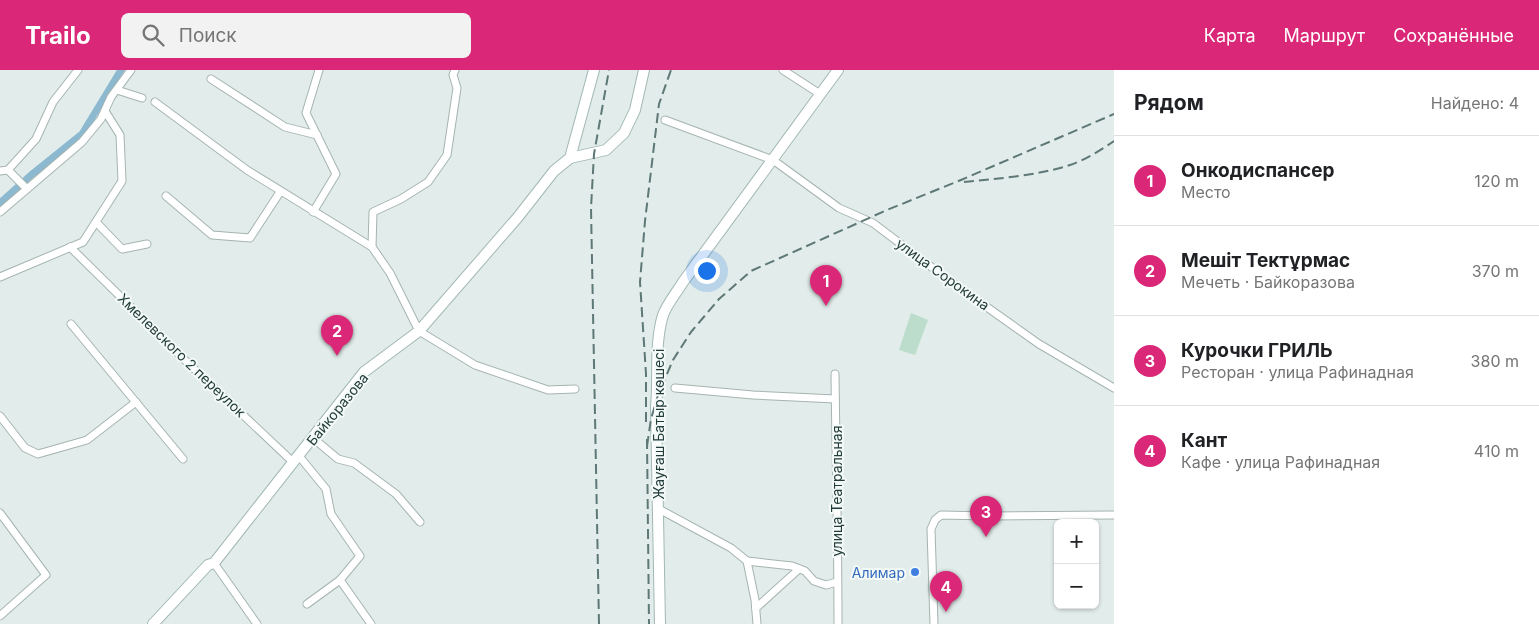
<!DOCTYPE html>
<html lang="ru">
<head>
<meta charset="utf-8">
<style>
  body { margin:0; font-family:Inter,sans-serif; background:#f2f2f2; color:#202124 }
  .controls { position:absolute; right:15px; bottom:15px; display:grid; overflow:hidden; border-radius:8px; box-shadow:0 1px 4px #0004 }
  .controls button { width:45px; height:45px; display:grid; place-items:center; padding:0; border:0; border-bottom:1px solid #e0e0e0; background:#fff; color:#202124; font:25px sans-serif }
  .you { position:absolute; left:706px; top:200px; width:18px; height:18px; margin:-12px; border:4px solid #fff; border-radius:50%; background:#1a73e8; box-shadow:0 0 0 8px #1a73e833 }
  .badge { display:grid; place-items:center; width:32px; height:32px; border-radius:50%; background:#db2777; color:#fff; font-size:16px; font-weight:700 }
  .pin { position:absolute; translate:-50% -41px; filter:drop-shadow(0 1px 2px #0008) }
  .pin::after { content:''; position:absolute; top:26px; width:18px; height:15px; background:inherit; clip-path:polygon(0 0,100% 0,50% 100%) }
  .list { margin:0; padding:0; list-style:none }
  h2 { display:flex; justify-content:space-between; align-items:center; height:65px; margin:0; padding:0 20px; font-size:21px }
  h2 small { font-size:16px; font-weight:400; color:#757577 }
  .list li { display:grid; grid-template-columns:32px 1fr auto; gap:15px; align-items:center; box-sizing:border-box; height:90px; padding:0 20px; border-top:1px solid #e0e0e0 }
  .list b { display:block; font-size:19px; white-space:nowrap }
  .list p { margin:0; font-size:16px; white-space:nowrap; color:#757577 }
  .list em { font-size:16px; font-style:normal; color:#757577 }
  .icon { flex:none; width:28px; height:28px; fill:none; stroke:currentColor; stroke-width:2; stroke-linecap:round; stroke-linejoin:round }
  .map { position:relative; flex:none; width:1114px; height:554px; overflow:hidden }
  header { display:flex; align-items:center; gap:30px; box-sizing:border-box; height:70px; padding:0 25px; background:#db2777; color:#fff }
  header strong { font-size:24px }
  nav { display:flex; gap:28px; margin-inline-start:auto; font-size:18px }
  .search { width:350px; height:45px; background:#f2f2f2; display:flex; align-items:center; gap:12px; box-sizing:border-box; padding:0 18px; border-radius:8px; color:#757577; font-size:19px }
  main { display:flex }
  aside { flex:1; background:#fff }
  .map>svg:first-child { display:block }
  .green { fill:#bcddcb }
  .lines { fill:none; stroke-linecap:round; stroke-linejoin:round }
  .canal { stroke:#8cb9d0; stroke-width:7 }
  .street-casing { stroke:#a5b4b2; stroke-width:9 }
  .secondary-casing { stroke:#a1b8b4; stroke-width:12 }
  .street { stroke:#fff; stroke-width:7 }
  .secondary { stroke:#fff; stroke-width:10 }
  .rail { stroke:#5d7876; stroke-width:2; stroke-dasharray:10 5; stroke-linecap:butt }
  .shop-dot { fill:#3f7fe0; stroke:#f3f9f7; stroke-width:2 }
  .labels { text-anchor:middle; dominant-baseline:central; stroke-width:4; stroke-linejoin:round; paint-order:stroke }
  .street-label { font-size:14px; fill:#233d3b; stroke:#f3f9f7 }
  .shop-label { font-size:14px; fill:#366cbe; stroke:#f3f9f7; text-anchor:end }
</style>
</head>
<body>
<header>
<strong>Trailo</strong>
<div class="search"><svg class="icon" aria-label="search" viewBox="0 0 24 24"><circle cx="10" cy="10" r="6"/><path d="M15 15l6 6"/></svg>Поиск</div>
<nav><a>Карта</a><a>Маршрут</a><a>Сохранённые</a></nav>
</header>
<main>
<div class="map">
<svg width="1114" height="554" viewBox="0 0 1114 554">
  <rect width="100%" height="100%" fill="#e2ecea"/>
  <path class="green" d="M911,243L928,250L915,285L899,280Z"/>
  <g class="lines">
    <path class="canal" d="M0,133L31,105L82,64L121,0"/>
    <defs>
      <g id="street">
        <path d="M783,0L820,24"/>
        <path d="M211,9L285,57L317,65"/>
        <path d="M117,20L142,28"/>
        <path d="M155,32L247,100L372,177L390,203L419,261L475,295L548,320L575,319"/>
        <path d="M665,50L773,90L839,138L873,153L950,211L1039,274L1114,318"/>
        <path d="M8,100L27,119"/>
        <path d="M0,101L8,100L36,69L53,32L78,0"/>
        <path d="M166,126L212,165L250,168L280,122"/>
        <path d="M0,142L82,72L101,49L111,27L131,0"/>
        <path d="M313,142L336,104L306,43L319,0"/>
        <path d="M96,152L122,179L147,174"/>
        <path d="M70,177L190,295L294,393"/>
        <path d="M372,177L373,142L401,129L428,112L447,85L457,18L453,5L455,0"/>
        <path d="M0,207L83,172L122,111L120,65L105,41"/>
        <path d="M71,254L183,389"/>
        <path d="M835,304C836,387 838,471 838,554"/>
        <path d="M675,318L753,325L835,329"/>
        <path d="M0,346L25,378L38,384L87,370L136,332"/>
        <path d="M313,368L338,389L354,393L396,424L420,452"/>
        <path d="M299,386L326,419L331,444L360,486L340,510L371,554"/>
        <path d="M657,438L731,478L747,491L792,496L805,501L814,511L826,515L837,512"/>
        <path d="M0,443L46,505L0,546"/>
        <path d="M747,491L755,530L757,554"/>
        <path d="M214,493L257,554"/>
        <path d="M307,534L340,510"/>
        <path d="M756,538L799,499"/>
        <path d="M934,554L931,459L935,450L941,445L990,446L1114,445"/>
      </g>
      <g id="secondary">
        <path d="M570,88L594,0"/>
        <path d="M153,554L208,495L214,493L364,302L419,261L518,147L554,101L570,88L606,80L624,63L635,40L644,0"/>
        <path d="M660,554L656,337C659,306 654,275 663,245C667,234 677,222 683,212L838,0"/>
      </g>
    </defs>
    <use href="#street" class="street-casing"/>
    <use href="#secondary" class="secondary-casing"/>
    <use href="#street" class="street"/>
    <use href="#secondary" class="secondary"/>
    <g class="rail">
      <path d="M964,112C996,109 1040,105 1070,95C1085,90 1101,80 1114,71"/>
      <path d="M646,352V304L640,212L645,151L659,34L671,0"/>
      <path d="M647,369L649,554"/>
      <path d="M647,376L651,349L658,325L673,290L691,262L719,229L751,201L887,140L961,110L1114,44"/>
      <path d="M599,554L591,138L594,84L609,0"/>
    </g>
  </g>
  <circle class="shop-dot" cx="915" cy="502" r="5"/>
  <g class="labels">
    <g class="street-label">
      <text transform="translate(943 204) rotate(36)">улица Сорокина</text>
      <text transform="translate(182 285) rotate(44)">Хмелевского 2 переулок</text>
      <text transform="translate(337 339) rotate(-51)">Байкоразова</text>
      <text transform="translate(658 354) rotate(-90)">Жауғаш Батыр көшесі</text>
      <text transform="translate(836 421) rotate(-90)">улица Театральная</text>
    </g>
    <g class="shop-label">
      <text x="905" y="502">Алимар</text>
    </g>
  </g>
</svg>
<div class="controls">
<button>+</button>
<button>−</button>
</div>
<div class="you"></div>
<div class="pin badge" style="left:826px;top:236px">1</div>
<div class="pin badge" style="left:337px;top:286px">2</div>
<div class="pin badge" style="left:986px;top:467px">3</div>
<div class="pin badge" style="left:946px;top:542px">4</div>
</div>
<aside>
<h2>Рядом<small>Найдено: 4</small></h2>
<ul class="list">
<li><span class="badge">1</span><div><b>Онкодиспансер</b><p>Место</p></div><em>120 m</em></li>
<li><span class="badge">2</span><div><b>Мешіт Тектұрмас</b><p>Мечеть · Байкоразова</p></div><em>370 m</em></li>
<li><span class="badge">3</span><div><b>Курочки ГРИЛЬ</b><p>Ресторан · улица Рафинадная</p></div><em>380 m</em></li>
<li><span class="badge">4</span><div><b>Кант</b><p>Кафе · улица Рафинадная</p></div><em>410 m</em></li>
</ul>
</aside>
</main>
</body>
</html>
